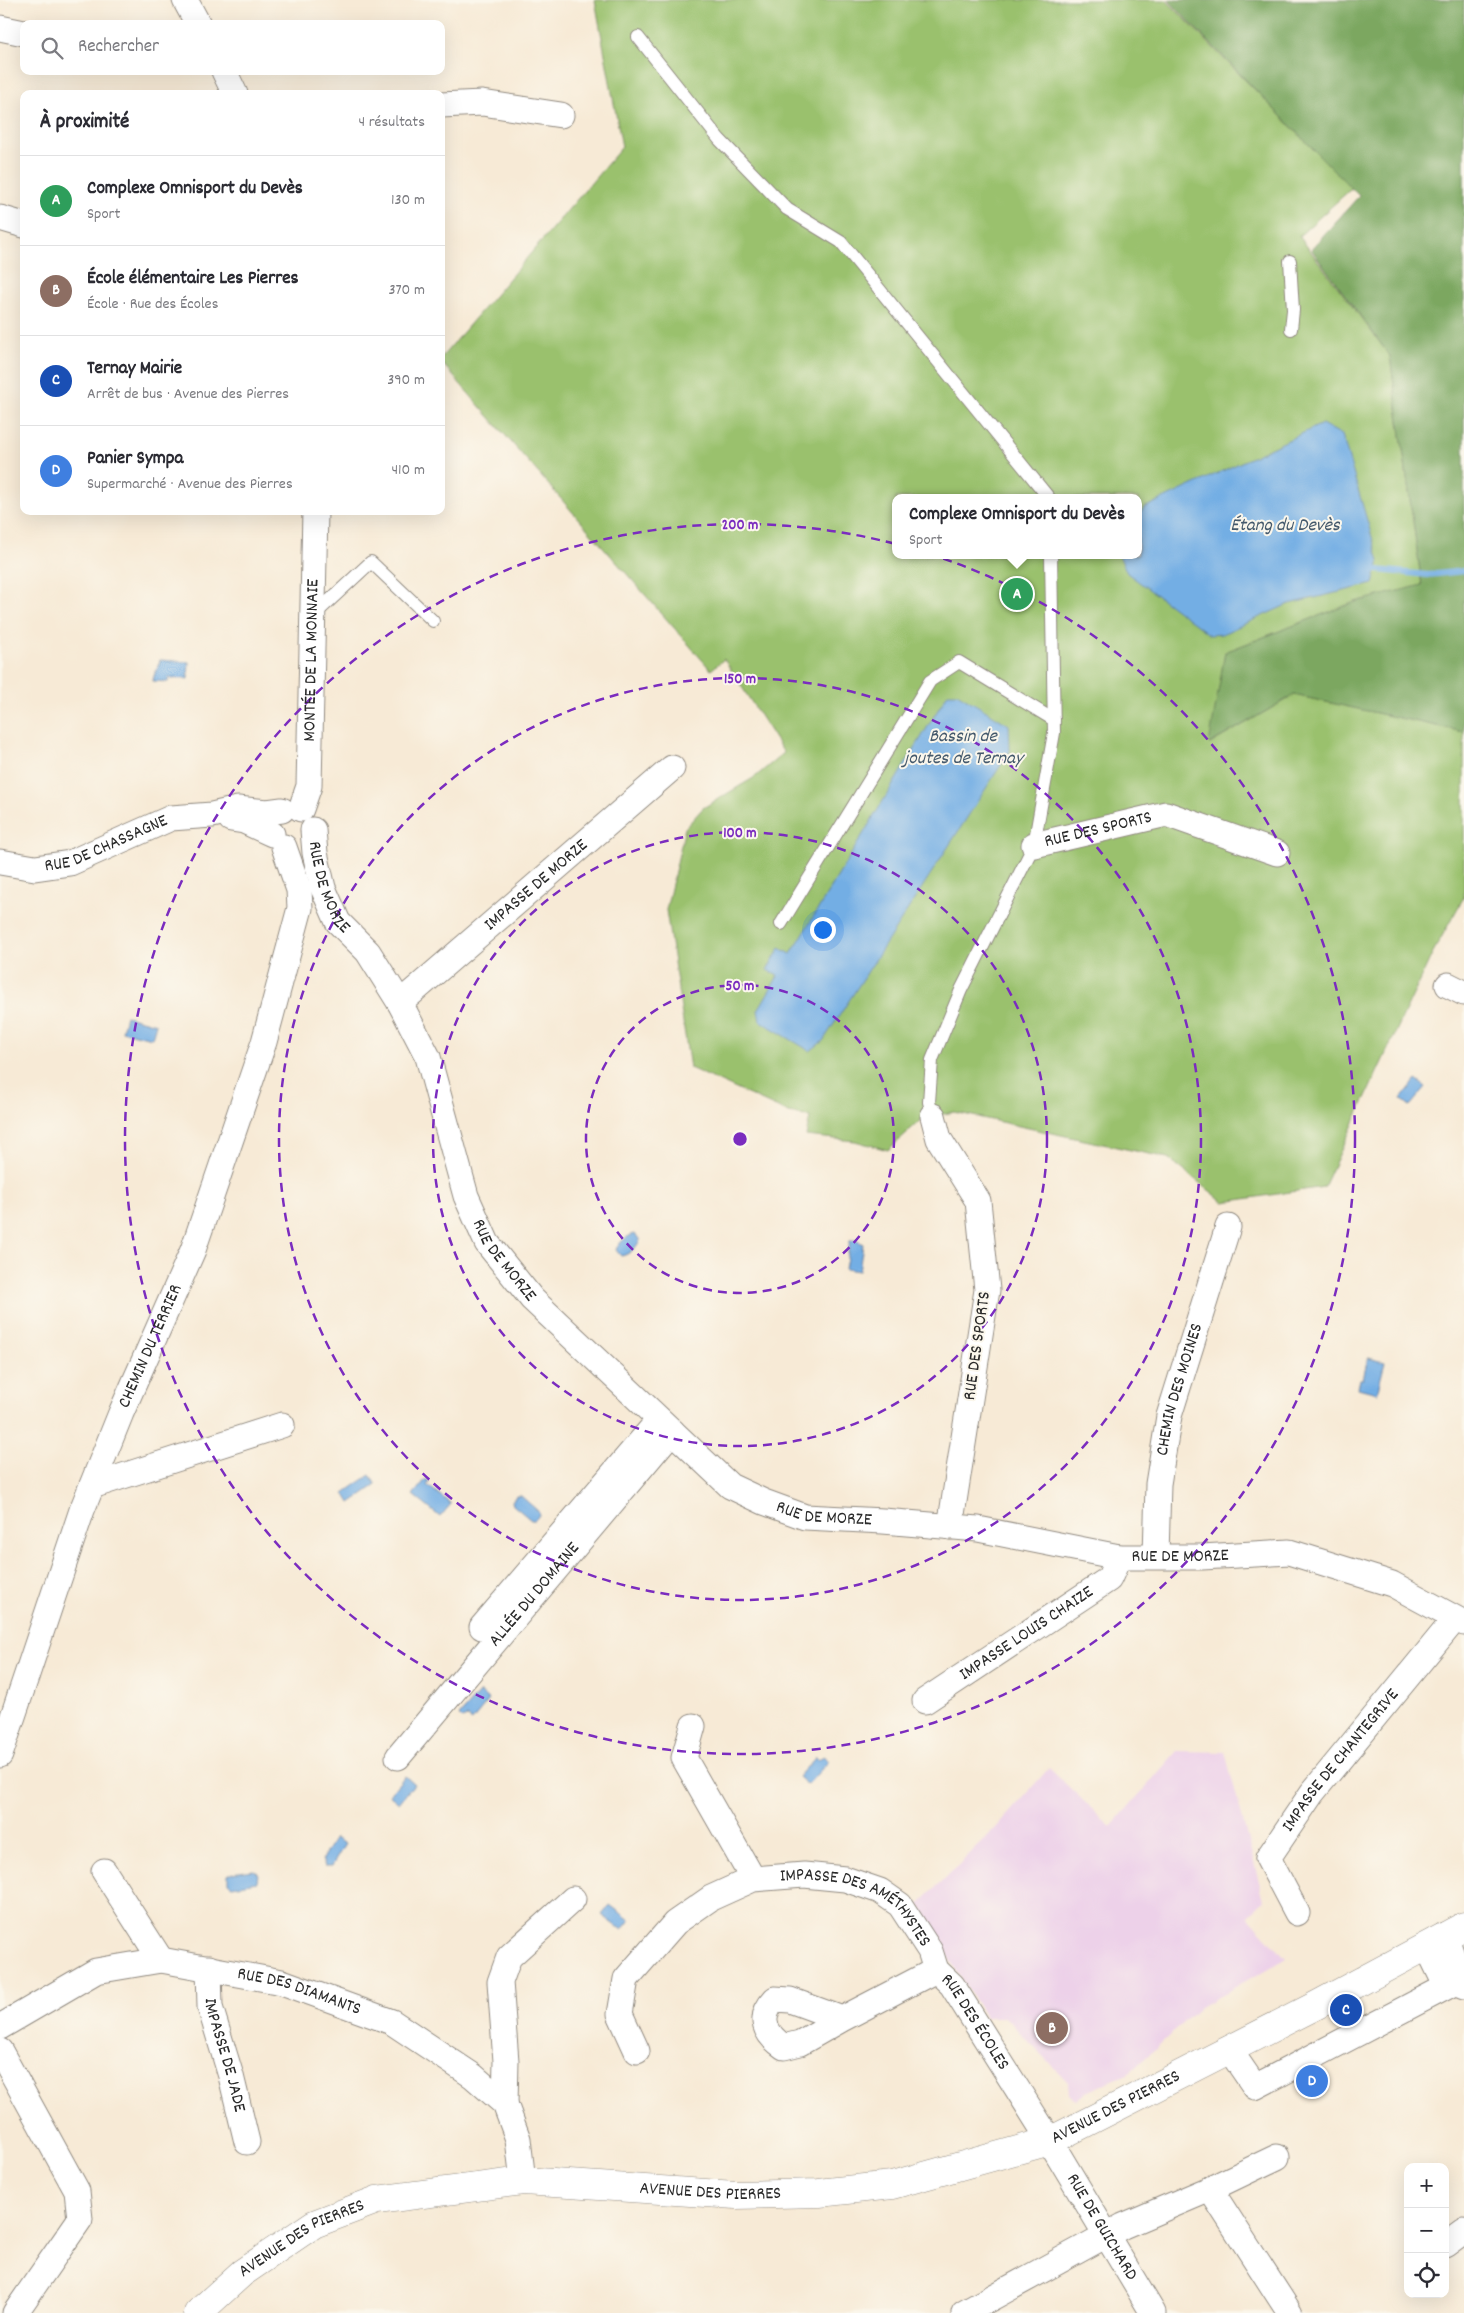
<!DOCTYPE html>
<html lang="fr">
<head>
<meta charset="utf-8">
<style>
  body { margin:0; font-family:Dekko,sans-serif; background:#f7f7f7; color:#2b2b33 }
  .controls { position:absolute; right:15px; bottom:15px; display:grid; overflow:hidden; border-radius:10px; box-shadow:0 5px 20px #0002 }
  .controls button { width:45px; height:45px; display:grid; place-items:center; padding:0; border:0; border-bottom:1px solid #e1e1e2; background:#fff; color:#2b2b33; font:25px sans-serif }
  .you { position:absolute; left:822px; top:929px; width:18px; height:18px; margin:-12px; border:4px solid #fff; border-radius:50%; background:#1a73e8; box-shadow:0 0 0 8px #1a73e833 }
  .badge { display:grid; place-items:center; width:32px; height:32px; border-radius:50%; background:#b5179e; color:#fff; font-size:16px; font-weight:700 }
  .pin { position:absolute; translate:-50% -50%; border:2px solid #fff; box-shadow:0 1px 5px #0006 }
  .popup { position:absolute; left:892px; top:494px; width:250px; height:65px; box-sizing:border-box; display:grid; place-content:center; border-radius:10px; background:#fff; filter:drop-shadow(0 1px 4px #0005); font-size:16px; white-space:nowrap; color:#7c7c81 }
  .popup b { font-size:19px; color:#2b2b33 }
  .popup::after { content:''; position:absolute; left:50%; top:100%; margin-left:-10px; border:10px solid transparent; border-top-color:#fff }
  .list { margin:0; padding:0; list-style:none }
  h2 { display:flex; justify-content:space-between; align-items:center; height:65px; margin:0; padding:0 20px; font-size:21px }
  h2 small { font-size:16px; font-weight:400; color:#7c7c81 }
  .list li { display:grid; grid-template-columns:32px 1fr auto; gap:15px; align-items:center; box-sizing:border-box; height:90px; padding:0 20px; border-top:1px solid #e1e1e2 }
  .list b { display:block; font-size:19px; white-space:nowrap }
  .list p { margin:0; font-size:16px; white-space:nowrap; color:#7c7c81 }
  .list em { font-size:16px; font-style:normal; color:#7c7c81 }
  .icon { flex:none; width:28px; height:28px; fill:none; stroke:currentColor; stroke-width:2; stroke-linecap:round; stroke-linejoin:round }
  .map { position:relative; flex:none; width:1464px; height:2313px; overflow:hidden }
  .search { position:absolute; background:#fff; box-shadow:0 5px 20px #0002; left:20px; top:20px; width:425px; height:55px; display:flex; align-items:center; gap:12px; box-sizing:border-box; padding:0 18px; border-radius:10px; color:#7c7c81; font-size:19px }
  .panel { position:absolute; background:#fff; box-shadow:0 5px 20px #0002; left:20px; top:90px; width:425px; height:425px; border-radius:10px }
  .map>svg:first-child { display:block }
  .built { fill:#edd1e9 }
  .green { fill:#9ac16d; stroke:#62764c; fill-rule:evenodd }
  .forest { fill:#7ba760; stroke:#536946 }
  .water { fill:#73aee4; stroke:#4f6c88 }
  .lines { fill:none; stroke-linecap:round; stroke-linejoin:round }
  .stream { stroke:#73aee4; stroke-width:6 }
  .service-casing { stroke:#918a80; stroke-width:14 }
  .minor-casing { stroke:#918a80; stroke-width:27 }
  .tertiary-casing { stroke:#918a80; stroke-width:29 }
  .service { stroke:#fff; stroke-width:12 }
  .minor { stroke:#fff; stroke-width:25 }
  .tertiary { stroke:#fff; stroke-width:28 }
  .ring { fill:none; stroke:#7b2cbf; stroke-width:2.5; stroke-dasharray:9 6 }
  .labels { text-anchor:middle; dominant-baseline:central; stroke-width:4; stroke-linejoin:round; paint-order:stroke }
  .street-label { font-size:18px; fill:#2b2b2b; stroke:#fbf7ec }
  .water-label { font-size:19px; font-style:italic; fill:#44596c; stroke:#fbf7ec }
  .centre { fill:#7b2cbf; stroke:#fbf7ec; stroke-width:2.5 }
  .ring-label { font-size:15px; text-anchor:middle; font-weight:bold; fill:#7b2cbf; stroke:#fbf7ec; stroke-width:4; stroke-linejoin:round; paint-order:stroke }
</style>
</head>
<body>
<div class="map">
<svg width="1464" height="2313" viewBox="0 0 1464 2313">
  <rect width="100%" height="100%" fill="#fbf7ec"/>
  <filter id="ink" filterUnits="userSpaceOnUse"><feTurbulence type="fractalNoise" baseFrequency=".02" numOctaves="2"/><feDisplacementMap in="SourceGraphic" scale="10" xChannelSelector="R" yChannelSelector="G"/><feConvolveMatrix kernelMatrix="1 2 1 2 8 2 1 2 1" color-interpolation-filters="sRGB"/></filter>
  <filter id="wash" filterUnits="userSpaceOnUse"><feTurbulence type="fractalNoise" baseFrequency=".0096" numOctaves="4" result="noise"/><feDisplacementMap in="SourceGraphic" scale="20" xChannelSelector="R" yChannelSelector="G"/><feGaussianBlur stdDeviation="1.12" result="paint"/><feColorMatrix in="noise" values="0 0 0 0 0 0 0 0 0 0 0 0 0 0 0 0 0 1.4 0 .05"/><feComposite in="paint" operator="in"/></filter>
  <g filter="url(#wash)">
    <rect width="100%" height="100%" fill="#f7ead6"/>
    <path class="built" d="M1177,1751L1225,1752L1264,1901L1248,1916L1286,1958L1200,2007L1129,2073L1086,2092L1076,2100L1069,2093L1068,2082L1005,2017H985L932,1931L919,1904L996,1828L1049,1768L1111,1827Z"/>
    <path class="green" d="M595,0H1166L1352,188L1299,236L1390,356L1422,586L1355,602L1225,652L1210,744L1294,695L1464,732V897L1432,954L1324,1187L1224,1202L1168,1158L954,1112L923,1118L888,1150L855,1141L806,1136L810,1117L789,1113L690,1068L666,910L685,828L703,808L755,777L784,753L724,659L711,670L441,362V358L622,147ZM896,498H1138V555H896Z"/>
    <path class="forest" d="M1168,0H1464V732L1294,695L1209,744L1225,652L1355,602L1422,585L1390,356L1311,249L1359,196Z"/>
    <g class="water">
      <path d="M1322,424L1342,435L1379,561L1373,584L1289,604L1222,634L1210,635L1127,573L1119,555H1138V515L1144,508Z"/>
      <path d="M160,660L189,662L188,679L169,678L168,682L153,681C154,672 159,668 160,660Z"/>
      <path d="M948,693H957L1009,725L1010,751L823,1041L810,1051L760,1021L758,1010L778,976L767,970L780,948L791,954Z"/>
      <path d="M126,1016L156,1024L152,1038L122,1031Z"/>
      <path d="M1416,1080L1426,1087L1410,1106L1401,1099Z"/>
      <path d="M635,1234L640,1240C637,1247 629,1255 621,1256L616,1250C618,1243 628,1235 635,1234Z"/>
      <path d="M855,1240L863,1244L859,1271L845,1269L850,1241Z"/>
      <path d="M1368,1358L1385,1362L1377,1393L1358,1388L1360,1379H1363Z"/>
      <path d="M370,1475L376,1485L350,1503L344,1493Z"/>
      <path d="M426,1479L430,1482L427,1485L451,1504L440,1517L413,1495Z"/>
      <path d="M516,1496H521L538,1511L539,1515L535,1520H531L513,1505L512,1501Z"/>
      <path d="M480,1692L489,1700L472,1721L467,1717L462,1719L459,1716Z"/>
      <path d="M823,1756L829,1761L807,1785L798,1777L816,1757L819,1760Z"/>
      <path d="M405,1776L414,1784L399,1803L389,1795Z"/>
      <path d="M335,1838L345,1844L332,1866H325L322,1859Z"/>
      <path d="M254,1870L258,1873L257,1882L232,1886L228,1883V1875L231,1873Z"/>
      <path d="M610,1905L630,1920L622,1930L602,1915Z"/>
    </g>
    <g class="lines">
      <path class="stream" d="M1377,570L1428,575L1464,571"/>
    </g>
  </g>
  <g filter="url(#ink)">
    <g class="lines">
      <defs>
        <g id="service">
          <path d="M638,37L719,139L787,209L841,242L1049,498"/>
          <path d="M1290,261L1293,310L1291,329"/>
          <path d="M314,615L371,562L433,621"/>
          <path d="M781,924L930,681L959,662L1054,720"/>
          <path d="M933,1116L929,1102L932,1060L961,990L1034,845L1054,733L1051,555"/>
        </g>
        <g id="minor">
          <path d="M185,0L198,24"/>
          <path d="M0,28L24,33"/>
          <path d="M224,71L235,94"/>
          <path d="M441,105L482,103L561,115"/>
          <path d="M0,218L24,225"/>
          <path id="s1" d="M301,809L309,786L315,511"/>
          <path d="M231,819L244,821L272,834"/>
          <path id="s2" d="M313,830L315,853L323,888L338,922L368,952L400,1003L428,1057L466,1196L487,1243L532,1299L730,1486L764,1502L805,1517L883,1521L978,1529L1119,1557H1202L1289,1552L1392,1584L1464,1623"/>
          <path id="s3" d="M1034,845L1166,814L1277,853"/>
          <path id="s4" d="M0,862L35,868L70,863L171,818L212,815L238,809L267,812L282,810"/>
          <path d="M1448,985L1464,993"/>
          <path id="s5" d="M400,1003L672,768"/>
          <path d="M933,1116L939,1139L978,1201L987,1290L950,1527"/>
          <path d="M92,1486L282,1425"/>
          <path id="s6" d="M1156,1556L1158,1484L1169,1416L1228,1227"/>
          <path d="M482,1627L653,1427"/>
          <path id="s7" d="M925,1701L1109,1579L1119,1557"/>
          <path d="M693,1726L684,1758L753,1879"/>
          <path id="s8" d="M0,1755L82,1510L121,1413L193,1250L264,1042L300,908L299,890L284,847"/>
          <path id="s9" d="M398,1757L672,1431"/>
          <path d="M104,1871L161,1960"/>
          <path id="s10" d="M1297,1913L1268,1858L1312,1793L1455,1619"/>
          <path d="M1445,1935L1456,1967L1454,1983"/>
          <path d="M1427,1946L1442,1977L1464,1986"/>
          <path id="s11" d="M209,1968L210,2007L231,2076L247,2142"/>
          <path id="s12" d="M842,2019L800,2043L784,2047C765,2034 757,2018 775,1999L790,2000L842,2019L936,1970L952,1985L1050,2141L1153,2313"/>
          <path id="s13" d="M0,2027L96,1971L161,1960L282,1982L392,2022L473,2076L505,2104L518,2139L523,2181"/>
          <path d="M1229,2049L1255,2087L1454,1983"/>
          <path d="M0,2051L77,2191L80,2219L15,2313"/>
          <path id="s14" d="M637,2051L620,2014L626,1979L675,1923L711,1898L753,1879L804,1875L845,1879L880,1891L900,1905L930,1951L936,1970"/>
          <path d="M505,2104L506,2061L500,1982L509,1957L573,1899"/>
          <path d="M1210,2189L1277,2157"/>
          <path d="M1445,2245L1464,2231"/>
          <path d="M964,2313L1123,2226L1210,2189L1290,2313"/>
        </g>
        <g id="tertiary">
          <path id="s15" d="M198,2313L242,2273L314,2224L377,2200L523,2181L736,2195L819,2193L892,2185L1050,2141L1315,2006L1464,1926"/>
        </g>
      </defs>
      <use href="#service" class="service-casing"/>
      <use href="#minor" class="minor-casing"/>
      <use href="#tertiary" class="tertiary-casing"/>
      <use href="#service" class="service"/>
      <use href="#minor" class="minor"/>
      <use href="#tertiary" class="tertiary"/>
    </g>
  </g>
  <g class="ring">
    <circle cx="740" cy="1139" r="154"/>
    <circle cx="740" cy="1139" r="307"/>
    <circle cx="740" cy="1139" r="461"/>
    <circle cx="740" cy="1139" r="615"/>
  </g>
  <g class="labels">
    <g class="street-label">
      <text stroke="none"><textPath href="#s1" startOffset="150">MONTÉE DE LA MONNAIE</textPath></text>
      <text stroke="none"><textPath href="#s3" startOffset="66">RUE DES SPORTS</textPath></text>
      <text stroke="none"><textPath href="#s4" startOffset="111">RUE DE CHASSAGNE</textPath></text>
      <text stroke="none"><textPath href="#s2" startOffset="60">RUE DE MORZE</textPath></text>
      <text stroke="none"><textPath href="#s5" startOffset="180">IMPASSE DE MORZE</textPath></text>
      <text stroke="none"><textPath href="#s2" startOffset="479">RUE DE MORZE</textPath></text>
      <text stroke="none"><textPath href="#s8" startOffset="436">CHEMIN DU TERRIER</textPath></text>
      <text transform="translate(978 1346) rotate(-82)">RUE DES SPORTS</text>
      <text stroke="none"><textPath href="#s6" startOffset="169">CHEMIN DES MOINES</textPath></text>
      <text stroke="none"><textPath href="#s2" startOffset="899">RUE DE MORZE</textPath></text>
      <text stroke="none"><textPath href="#s2" startOffset="1259">RUE DE MORZE</textPath></text>
      <text stroke="none"><textPath href="#s9" startOffset="212">ALLÉE DU DOMAINE</textPath></text>
      <text stroke="none"><textPath href="#s7" startOffset="122">IMPASSE LOUIS CHAIZE</textPath></text>
      <text stroke="none"><textPath href="#s10" startOffset="184">IMPASSE DE CHANTEGRIVE</textPath></text>
      <text stroke="none"><textPath href="#s14" startOffset="355">IMPASSE DES AMÉTHYSTES</textPath></text>
      <text stroke="none"><textPath href="#s13" startOffset="319">RUE DES DIAMANTS</textPath></text>
      <text stroke="none"><textPath href="#s12" startOffset="365">RUE DES ÉCOLES</textPath></text>
      <text stroke="none"><textPath href="#s11" startOffset="89">IMPASSE DE JADE</textPath></text>
      <text stroke="none"><textPath href="#s15" startOffset="969">AVENUE DES PIERRES</textPath></text>
      <text stroke="none"><textPath href="#s15" startOffset="549">AVENUE DES PIERRES</textPath></text>
      <text stroke="none"><textPath href="#s12" startOffset="606">RUE DE GUICHARD</textPath></text>
      <text stroke="none"><textPath href="#s15" startOffset="129">AVENUE DES PIERRES</textPath></text>
    </g>
    <g class="water-label">
      <text x="1285" y="526">Étang du Devès</text>
      <text x="963" y="737">Bassin de<tspan x="963" dy="22">joutes de Ternay</tspan></text>
    </g>
  </g>
  <circle cx="740" cy="1139" r="8" class="centre"/>
  <g class="ring-label">
    <text x="740" y="529">200 m</text>
    <text x="740" y="683">150 m</text>
    <text x="740" y="837">100 m</text>
    <text x="740" y="990">50 m</text>
  </g>
</svg>
<div class="controls">
<button>+</button>
<button>−</button>
<button><svg class="icon" aria-label="locate" viewBox="0 0 24 24"><circle cx="12" cy="12" r="6"/><path d="M12 2v4M12 18v4M2 12h4M18 12h4"/></svg></button>
</div>
<div class="you"></div>
<div class="pin badge" style="left:1017px;top:594px;background:#2e9e5b">A</div>
<div class="popup"><b>Complexe Omnisport du Devès</b>Sport</div>
<div class="pin badge" style="left:1052px;top:2028px;background:#8d6e63">B</div>
<div class="pin badge" style="left:1346px;top:2010px;background:#1a4fb4">C</div>
<div class="pin badge" style="left:1312px;top:2081px;background:#3f7fe0">D</div>
<div class="search"><svg class="icon" aria-label="search" viewBox="0 0 24 24"><circle cx="10" cy="10" r="6"/><path d="M15 15l6 6"/></svg>Rechercher</div>
<section class="panel">
<h2>À proximité<small>4 résultats</small></h2>
<ul class="list">
<li><span class="badge" style="background:#2e9e5b">A</span><div><b>Complexe Omnisport du Devès</b><p>Sport</p></div><em>130 m</em></li>
<li><span class="badge" style="background:#8d6e63">B</span><div><b>École élémentaire Les Pierres</b><p>École · Rue des Écoles</p></div><em>370 m</em></li>
<li><span class="badge" style="background:#1a4fb4">C</span><div><b>Ternay Mairie</b><p>Arrêt de bus · Avenue des Pierres</p></div><em>390 m</em></li>
<li><span class="badge" style="background:#3f7fe0">D</span><div><b>Panier Sympa</b><p>Supermarché · Avenue des Pierres</p></div><em>410 m</em></li>
</ul>
</section>
</div>
</body>
</html>
